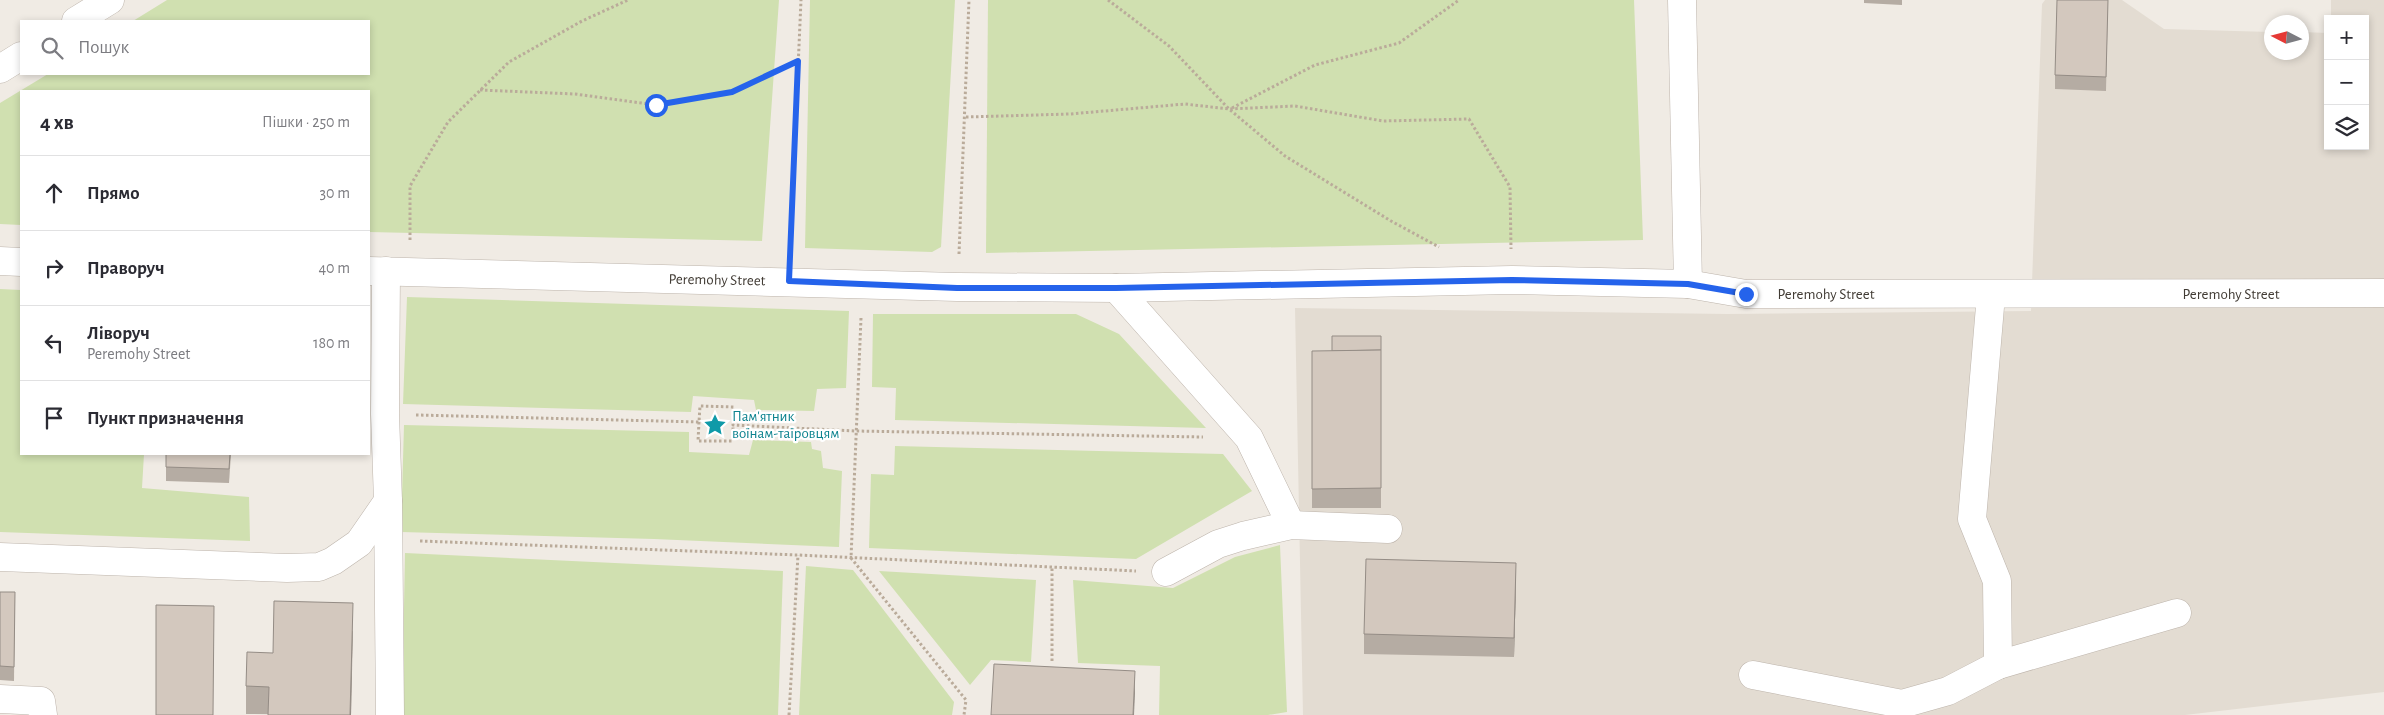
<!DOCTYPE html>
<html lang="uk">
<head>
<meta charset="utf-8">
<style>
  body { margin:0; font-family:"Alegreya Sans",sans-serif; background:#f7f7f7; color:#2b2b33 }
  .controls { position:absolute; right:15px; top:15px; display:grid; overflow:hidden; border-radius:0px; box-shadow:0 2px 8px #0003 }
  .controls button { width:45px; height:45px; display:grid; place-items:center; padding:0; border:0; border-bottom:1px solid #e1e1e2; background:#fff; color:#2b2b33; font:25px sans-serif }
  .compass { position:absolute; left:2264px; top:15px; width:45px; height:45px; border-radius:50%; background:#fff; box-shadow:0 2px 8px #0003; rotate:276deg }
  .stop { position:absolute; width:15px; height:15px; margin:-11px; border:4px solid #2563eb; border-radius:50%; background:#fff }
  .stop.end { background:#2563eb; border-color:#fff; box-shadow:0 1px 5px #0008 }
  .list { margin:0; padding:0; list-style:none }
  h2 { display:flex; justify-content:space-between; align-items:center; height:65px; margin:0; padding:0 20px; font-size:21px }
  h2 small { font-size:16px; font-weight:400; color:#7c7c81 }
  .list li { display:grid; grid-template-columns:32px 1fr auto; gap:15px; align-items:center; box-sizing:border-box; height:75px; padding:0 20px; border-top:1px solid #e1e1e2 }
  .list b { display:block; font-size:19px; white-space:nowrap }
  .list p { margin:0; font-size:16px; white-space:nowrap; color:#7c7c81 }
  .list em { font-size:16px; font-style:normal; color:#7c7c81 }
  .icon { flex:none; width:28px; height:28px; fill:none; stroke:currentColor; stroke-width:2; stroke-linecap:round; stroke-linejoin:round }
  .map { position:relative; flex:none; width:2384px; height:715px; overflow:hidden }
  .search { position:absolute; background:#fff; box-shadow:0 2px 8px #0003; left:20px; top:20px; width:350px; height:55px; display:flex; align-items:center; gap:12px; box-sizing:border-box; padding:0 18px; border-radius:0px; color:#7c7c81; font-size:19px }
  .panel { position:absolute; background:#fff; box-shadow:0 2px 8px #0003; left:20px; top:90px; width:350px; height:365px; border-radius:0px }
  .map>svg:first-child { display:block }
  .residential { fill:#e3dcd2 }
  .green { fill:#d0e0b0 }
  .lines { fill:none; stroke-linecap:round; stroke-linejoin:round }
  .minor-casing { stroke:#bdb4ab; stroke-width:29 }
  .path { stroke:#baab9a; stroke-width:3; stroke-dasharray:2.5 2.5; stroke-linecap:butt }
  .minor { stroke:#fff; stroke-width:28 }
  .wall { fill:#b5aca3 }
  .shaded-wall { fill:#948c85 }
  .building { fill:#d3c8be; stroke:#948c85 }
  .route { stroke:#2563eb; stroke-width:6 }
  .labels { text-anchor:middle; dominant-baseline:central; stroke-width:4.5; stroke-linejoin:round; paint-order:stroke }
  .street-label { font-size:15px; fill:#413b34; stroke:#fff }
  .culture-label { font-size:15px; fill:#0d838f; stroke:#fff; text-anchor:start }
</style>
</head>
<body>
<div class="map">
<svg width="2384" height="715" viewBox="0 0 2384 715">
  <rect width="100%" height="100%" fill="#f0ebe4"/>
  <path class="residential" d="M2045,0H2122L2164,29L2271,32L2272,52H2302V32L2328,33V146H2365V19H2331V0H2384V692L2185,715H1303L1295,308L1727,314L2031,311L2042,4Z"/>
  <g class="green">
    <path d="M167,0H779L762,241L369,232V91H21V225L0,224V103L48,74H369V21H133Z"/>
    <path d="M810,0H955L941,247L932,252L805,248Z"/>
    <path d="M988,0H1634L1643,240L986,253Z"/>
    <path d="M0,289L21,290V454H144L142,488L249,497L250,541L0,532Z"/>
    <path d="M407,297L849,311L846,388L817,389L814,411L756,410L754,400L693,396L691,412L403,404Z"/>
    <path d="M873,314H1076L1119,334L1206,428L895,420L896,388L872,387Z"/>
    <path d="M404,425L689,432V452L749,455L753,440L811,442L812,449L821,451L823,468L842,471L839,547L654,539L401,532Z"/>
    <path d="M895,446L1223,454L1252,491L1136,559L869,548L871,474L894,475Z"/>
    <path d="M1280,545L1287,712L1268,715H1159L1160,666L1078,663L1073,580L1173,588L1235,557Z"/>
    <path d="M405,553L783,571L778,715H402Z"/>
    <path d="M806,566L853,570L954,702L952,715H799Z"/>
    <path d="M879,571L1036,580L1031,662L991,660L970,685Z"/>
  </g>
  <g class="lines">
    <defs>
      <g id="minor">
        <path d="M1682,0L1688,284"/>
        <path d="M76,21L110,0"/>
        <path d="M0,69L21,56"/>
        <path d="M0,261L21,262"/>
        <path d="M369,271L957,287L1116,288L1512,280L1688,284L1746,294L2384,293"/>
        <path d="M1116,288L1249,438L1291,525"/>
        <path d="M1991,295L1972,519L1997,581L1998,665"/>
        <path d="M388,501L390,715"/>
        <path d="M0,557L287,568L319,567L333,561L359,543L388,501L385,414L386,271"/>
        <path d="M1166,572L1218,544L1243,536L1291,525L1388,529"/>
        <path d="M1753,675L1902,704L1948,691L1998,665L2177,613"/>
        <path d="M0,699L41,701L43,715"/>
      </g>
    </defs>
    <use href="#minor" class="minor-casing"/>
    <g class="path">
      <path d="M1108,0L1169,46L1229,109L1285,156L1391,221L1439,247"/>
      <path d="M480,90L575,94L656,105L732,92L798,61"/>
      <path d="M1232,108L1315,65L1399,43L1459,0"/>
      <path d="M966,117L1070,114L1185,104L1229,109L1295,106L1383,121L1469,119L1510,187L1511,249"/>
      <path d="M410,240V186L448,122L509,62L582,21L628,0"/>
      <path d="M790,251L801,0"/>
      <path d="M959,254L969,0"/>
      <path d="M861,318L851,558L966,700L964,715"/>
      <path d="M416,415L699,422L700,406L734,407L733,425L855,431L1203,437"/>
      <path d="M699,422L698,441H733V425"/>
      <path d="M420,541L798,555L1136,571"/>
      <path d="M1052,661V568"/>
      <path d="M789,715L798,555"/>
    </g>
    <use href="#minor" class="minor"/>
  </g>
  <g class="wall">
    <path d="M1864,0H1902V5L1864,3Z"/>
    <path d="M2108,0L2106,91L2055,89V75Z"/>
    <path d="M1381,336V508H1312V351H1332Z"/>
    <path d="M166,454H231L229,483L166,481Z"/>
    <path d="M1516,583L1514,657L1364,654V634Z"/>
    <path d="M0,592H15L14,681L0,680Z"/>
    <path d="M353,631L351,715L246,714V686L273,653Z"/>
  </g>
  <g class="shaded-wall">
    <path d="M1516,563V583L1514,657V638Z"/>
    <path d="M353,603L351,715H350Z"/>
    <path d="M1135,671V691L1134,715H1133Z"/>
  </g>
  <g class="building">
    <path d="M2057,0H2108L2106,77L2055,75Z"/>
    <path d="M1332,336H1381V350L1332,351Z"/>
    <path d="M1381,350V488L1312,489V351Z"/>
    <path d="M166,454H230L229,469L166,467Z"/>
    <path d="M1366,559L1516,563L1514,638L1364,634Z"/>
    <path d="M0,592H15L14,667L0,666Z"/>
    <path d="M274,601L353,603L350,715H268L269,687L246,686L247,652L273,653Z"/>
    <path d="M156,605L214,606L213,715H156Z"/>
    <path d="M994,664L1135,671L1133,715H991Z"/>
  </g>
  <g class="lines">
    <path class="route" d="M656,105L732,92L798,61L789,281L957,288H1116L1512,280L1688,284L1746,294"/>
  </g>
  <defs>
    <symbol id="sight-bare" viewBox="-9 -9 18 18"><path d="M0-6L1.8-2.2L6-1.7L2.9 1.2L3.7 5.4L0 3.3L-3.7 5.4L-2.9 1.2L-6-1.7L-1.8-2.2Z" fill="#0f9aa8" stroke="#fff" stroke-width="2.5" paint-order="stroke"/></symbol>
  </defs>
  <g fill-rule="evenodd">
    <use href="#sight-bare" x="699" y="409" width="32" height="32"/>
  </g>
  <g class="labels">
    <g class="street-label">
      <text transform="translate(717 280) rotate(1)">Peremohy Street</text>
      <text x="1826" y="294">Peremohy Street</text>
      <text x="2231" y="294">Peremohy Street</text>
    </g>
    <g class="culture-label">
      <text x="732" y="416">Пам'ятник<tspan x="732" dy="17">воїнам-таїровцям</tspan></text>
    </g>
  </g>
</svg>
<div class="controls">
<button>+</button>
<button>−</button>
<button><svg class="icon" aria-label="layers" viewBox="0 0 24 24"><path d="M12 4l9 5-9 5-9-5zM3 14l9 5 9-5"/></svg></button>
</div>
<svg class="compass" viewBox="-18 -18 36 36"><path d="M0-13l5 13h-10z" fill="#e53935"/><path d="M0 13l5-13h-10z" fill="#7c7c81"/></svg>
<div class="stop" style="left:656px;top:105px"></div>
<div class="stop end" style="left:1746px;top:294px"></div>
<div class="search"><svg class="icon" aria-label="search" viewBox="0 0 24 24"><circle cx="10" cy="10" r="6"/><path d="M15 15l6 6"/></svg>Пошук</div>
<section class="panel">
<h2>4 хв<small>Пішки · 250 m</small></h2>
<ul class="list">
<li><svg class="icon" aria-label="ahead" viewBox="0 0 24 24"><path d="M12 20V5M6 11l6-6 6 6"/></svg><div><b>Прямо</b></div><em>30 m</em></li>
<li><svg class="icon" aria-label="right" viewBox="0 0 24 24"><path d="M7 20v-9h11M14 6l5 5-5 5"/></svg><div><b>Праворуч</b></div><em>40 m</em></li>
<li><svg class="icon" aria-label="left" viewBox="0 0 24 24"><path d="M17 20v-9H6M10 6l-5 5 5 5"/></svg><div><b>Ліворуч</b><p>Peremohy Street</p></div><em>180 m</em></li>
<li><svg class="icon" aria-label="arrive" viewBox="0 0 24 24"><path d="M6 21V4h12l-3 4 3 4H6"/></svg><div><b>Пункт призначення</b></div></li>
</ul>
</section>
</div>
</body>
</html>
